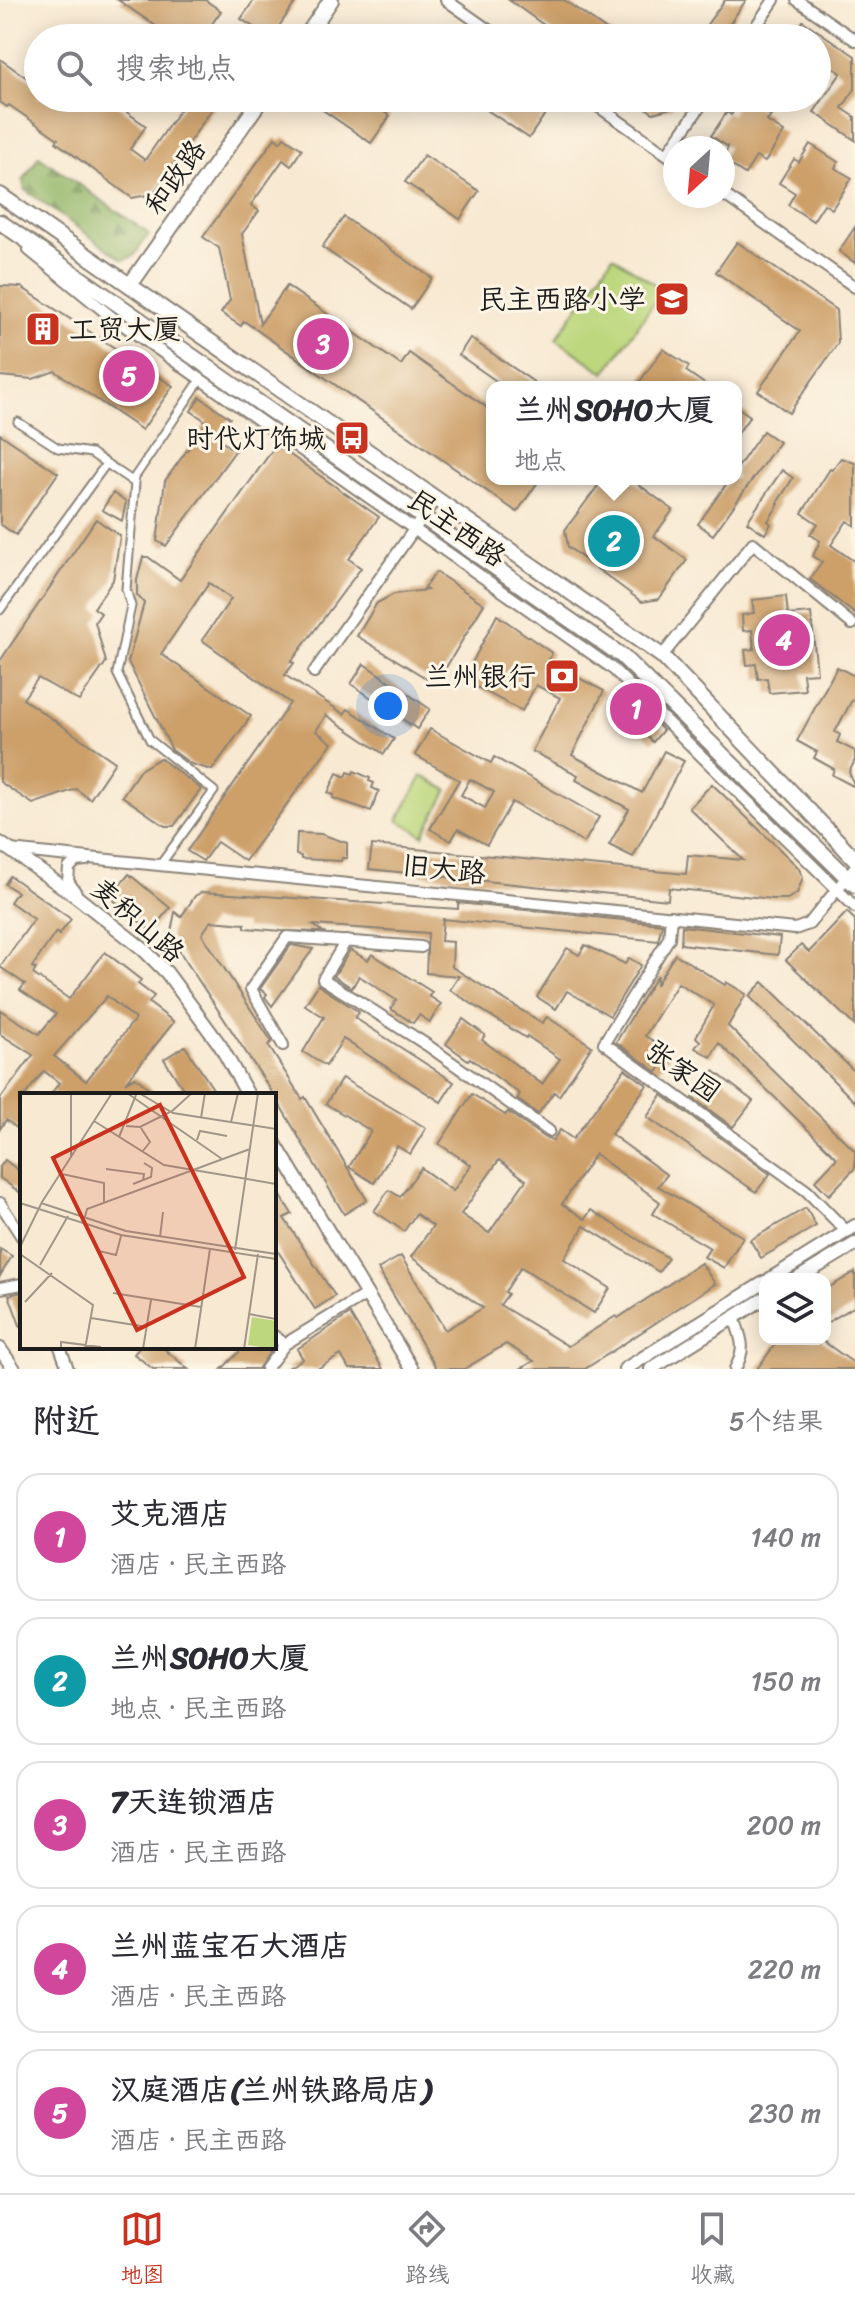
<!DOCTYPE html>
<html lang="zh">
<head>
<meta charset="utf-8">
<style>
  body { margin:0; font-family:Sriracha,"LXGW WenKai TC",sans-serif; background:#f2f2f3; color:#2b2b33 }
  .controls { position:absolute; right:24px; bottom:24px; display:grid; overflow:hidden; border-radius:16px; box-shadow:0 4px 20px #0003 }
  .controls button { width:72px; height:72px; display:grid; place-items:center; padding:0; border:0; border-bottom:2px solid #e1e1e2; background:#fff; color:#2b2b33; font:40px sans-serif }
  .compass { position:absolute; left:663px; top:136px; width:72px; height:72px; border-radius:50%; background:#fff; box-shadow:0 4px 20px #0003; rotate:206deg }
  .you { position:absolute; left:388px; top:706px; width:28px; height:28px; margin:-20px; border:6px solid #fff; border-radius:50%; background:#1a73e8; box-shadow:0 0 0 12px #1a73e833 }
  .badge { display:grid; place-items:center; width:52px; height:52px; border-radius:50%; background:#c8321e; color:#fff; font-size:26px; font-weight:700 }
  .pin { position:absolute; translate:-50% -50%; border:4px solid #fff; box-shadow:0 2px 8px #0006 }
  .popup { position:absolute; left:486px; top:381px; width:256px; height:104px; box-sizing:border-box; display:grid; place-content:center; border-radius:16px; background:#fff; filter:drop-shadow(0 2px 6px #0005); font-size:26px; white-space:nowrap; color:#7c7c81 }
  .popup b { font-size:30px; color:#2b2b33 }
  .popup::after { content:''; position:absolute; left:50%; top:100%; margin-left:-16px; border:16px solid transparent; border-top-color:#fff }
  .list { margin:0; padding:0; list-style:none }
  h2 { display:flex; justify-content:space-between; align-items:center; height:104px; margin:0; padding:0 32px; font-size:34px }
  h2 small { font-size:26px; font-weight:400; color:#7c7c81 }
  .list li { display:grid; grid-template-columns:52px 1fr auto; gap:24px; align-items:center; box-sizing:border-box; height:128px; margin:0 16px 16px; padding:0 16px; border:2px solid #e1e1e2; border-radius:24px }
  .list b { display:block; font-size:30px; white-space:nowrap }
  .list p { margin:0; font-size:26px; white-space:nowrap; color:#7c7c81 }
  .list em { font-size:26px; font-style:normal; color:#7c7c81 }
  .icon { flex:none; width:44px; height:44px; fill:none; stroke:currentColor; stroke-width:2; stroke-linecap:round; stroke-linejoin:round }
  .map { position:relative; flex:none; width:855px; height:1369px; overflow:hidden }
  .search { position:absolute; background:#fff; box-shadow:0 4px 20px #0003; left:24px; right:24px; top:24px; height:88px; display:flex; align-items:center; gap:20px; box-sizing:border-box; padding:0 28px; border-radius:44px; color:#7c7c81; font-size:30px }
  .sheet { height:824px; background:#fff }
  nav { display:flex; justify-content:space-around; align-items:center; box-sizing:border-box; height:112px; border-top:2px solid #e1e1e2; background:#fff; font-size:22px; color:#7c7c81 }
  nav a { display:grid; justify-items:center; gap:4px }
  nav .on { color:#c8321e }
  .map>svg:first-child { display:block }
  .forest { fill:url(#forest-firs); stroke:#586a44; stroke-width:2 }
  .pitch { fill:#bcd77d; stroke:#6c7a4c; stroke-width:2 }
  .building { fill:#cda06a; fill-rule:evenodd }
  .lines { fill:none; stroke-linecap:round; stroke-linejoin:round }
  .pedestrian-casing { stroke:#8a8277; stroke-width:11 }
  .minor-casing { stroke:#8a8277; stroke-width:14 }
  .tertiary-casing { stroke:#8a8277; stroke-width:16 }
  .secondary-casing { stroke:#8a8277; stroke-width:18 }
  .pedestrian { stroke:#fff; stroke-width:7 }
  .minor { stroke:#fff; stroke-width:10 }
  .tertiary { stroke:#fff; stroke-width:12 }
  .secondary { stroke:#fff; stroke-width:14 }
  .labels { text-anchor:middle; dominant-baseline:central; stroke-width:6; stroke-linejoin:round; paint-order:stroke }
  .street-label { font-size:28px; fill:#1c1c1c; stroke:#fcf5e5 }
  .poi-label { font-size:28px; fill:#1c1c1c; stroke:#fcf5e5; text-anchor:end }
  .inset-road { fill:none; stroke:#a09789; stroke-width:2 }
  .view { fill:#c8321e; fill-opacity:0.15; stroke:#c8321e; stroke-width:4 }
  .inset-edge { fill:none; stroke:#1c1c1c; stroke-width:4 }
</style>
</head>
<body>
<div class="map">
<svg width="855" height="1369" viewBox="0 0 855 1369">
  <defs>
    <pattern id="forest-firs" width="22" height="20" patternUnits="userSpaceOnUse" patternTransform="scale(2)"><rect width="22" height="20" fill="#95b86c"/><path d="M5 1l3.5 6h-7zM16 11l3.5 6h-7z" fill="#799558"/></pattern>
  </defs>
  <rect width="100%" height="100%" fill="#fcf5e5"/>
  <filter id="ink" filterUnits="userSpaceOnUse"><feTurbulence type="fractalNoise" baseFrequency=".0125" numOctaves="2"/><feDisplacementMap in="SourceGraphic" scale="16" xChannelSelector="R" yChannelSelector="G"/><feConvolveMatrix kernelMatrix="1 2 1 2 8 2 1 2 1" color-interpolation-filters="sRGB"/></filter>
  <filter id="wash" filterUnits="userSpaceOnUse"><feTurbulence type="fractalNoise" baseFrequency=".006" numOctaves="4" result="noise"/><feDisplacementMap in="SourceGraphic" scale="32" xChannelSelector="R" yChannelSelector="G"/><feGaussianBlur stdDeviation="1.8" result="paint"/><feColorMatrix in="noise" values="0 0 0 0 0 0 0 0 0 0 0 0 0 0 0 0 0 1.4 0 .05"/><feComposite in="paint" operator="in"/></filter>
  <g filter="url(#wash)">
    <rect width="100%" height="100%" fill="#f8e9d2"/>
    <path class="forest" d="M39,156L149,234L134,256L123,260L25,190L23,181Z"/>
    <g class="pitch">
      <path d="M613,256L663,290L605,373L556,339Z"/>
      <path d="M422,776L448,790L423,835L398,820Z"/>
    </g>
    <g id="blocks">
      <g class="building">
        <path d="M118,0H205L221,11L202,38H162L166,33Z"/>
        <path d="M254,0H297L271,38L241,19Z"/>
        <path d="M509,0H564L618,38H562Z"/>
        <path d="M725,0H746L720,38H697Z"/>
        <path d="M803,21L855,56V89L842,108L855,117V140L814,112L841,73L817,57V38H791Z"/>
        <path d="M0,59L38,86V98H107L146,126L130,149L145,160L188,98H220L153,194L132,198L56,142L58,139L9,105L7,107L0,102Z"/>
        <path d="M322,98H364L390,116L371,143L317,106Z"/>
        <path d="M469,98H521L545,114L529,138Z"/>
        <path d="M631,98H679L672,108L653,113Z"/>
        <path d="M742,98L771,116L767,121L784,132L765,162L756,157L745,174L723,160L728,147L711,136L727,112L731,115Z"/>
        <path d="M284,137L302,149L291,166L283,160L251,205L259,211L242,234L260,324L287,286L401,365L409,353L492,411V479H540L517,512L244,321L241,326L221,313L230,300L219,248L203,237L275,138L280,142Z"/>
        <path d="M810,144L838,162L835,168L852,178L832,209L824,204L813,221L788,205L795,193L779,183L794,159L799,162Z"/>
        <path d="M424,155L479,191L460,219L405,182Z"/>
        <path d="M344,217L432,278L411,309L322,247Z"/>
        <path d="M855,227V263L839,251Z"/>
        <path d="M737,242L836,310L838,343L789,413L758,391L800,331L716,272Z"/>
        <path d="M0,286L21,287L173,386L142,430L55,371L33,379L0,376Z"/>
        <path d="M470,338L541,387H505L459,355Z"/>
        <path d="M663,349L689,366L686,371L709,387H636Z"/>
        <path d="M200,397L230,418L216,437L235,451L166,546L157,541L165,481L207,422L191,411Z"/>
        <path d="M736,406L750,416L736,436Z"/>
        <path d="M763,431L779,442L713,535L698,524L730,479H736V470Z"/>
        <path d="M0,434L58,473L16,535L0,524Z"/>
        <path d="M276,445L379,517L349,559L361,568L291,662L294,663L285,675L344,714L348,709L394,739L384,754L326,715L316,731L332,743L245,861L217,842L203,861L187,851L290,703L202,640L231,599L209,583L161,654L251,716L212,770L191,764L172,750L128,662L144,603L137,595V580L143,557H148L180,580Z"/>
        <path d="M841,458L855,463V526L847,521L831,545L855,562V614L810,579L822,562L813,556L820,541L810,534L818,524L802,513L830,469L832,470Z"/>
        <path d="M782,470L793,478L777,503L779,504L768,521L771,524L765,534L747,522Z"/>
        <path d="M603,479H631L673,510L654,536L687,560L659,599L642,602L568,547L565,530Z"/>
        <path d="M113,493L126,502L122,521L102,510Z"/>
        <path d="M96,519L120,536L113,580L94,608L101,613L95,622L106,662L79,701L38,678L23,699L115,762L90,799L76,789L33,804L0,782V661Z"/>
        <path d="M436,572L484,604L436,684L357,636L377,603L394,594L427,590L424,588Z"/>
        <path d="M786,596L788,615L811,613L817,673L803,674L805,690L769,693L767,678L758,679L756,664L747,665L745,650L754,649L752,630L743,631L742,615L754,613L752,600Z"/>
        <path d="M497,615L552,653L548,662L604,691L572,755L642,793L664,751L684,761L633,857L609,845L629,809L576,780L578,775L532,751L560,698L536,685L522,711L463,680Z"/>
        <path d="M364,664L430,709L417,729L351,684Z"/>
        <path d="M837,667L855,676V701L852,700L835,732L840,735L837,742L855,751V760L849,772L855,787L832,775L834,769L814,758L817,752L797,741Z"/>
        <path d="M628,695L663,730L653,742L615,708Z"/>
        <path d="M430,729L491,763L494,757L599,817L584,843L512,802L487,845L458,829L451,841L430,829L459,780L415,755ZM470,779L494,792L485,808L461,795Z"/>
        <path d="M160,758L201,789L174,826H165L122,796L140,770Z"/>
        <path d="M354,771L370,778L369,781L374,783L372,788L379,791L371,811L333,798L334,795L328,793L337,773L346,777L348,772L353,774Z"/>
        <path d="M712,784L798,867L803,877L797,893L787,899H773L669,888L668,900L369,869L372,845L686,874L688,855L743,860L689,808Z"/>
        <path d="M297,833L321,834L347,843V858H342L341,861L301,859V856L296,855Z"/>
        <path d="M129,874L170,908L151,931L110,897Z"/>
        <path d="M10,876L71,919L59,935L56,932L32,967L36,969L33,974L69,999L105,952L141,980L138,984L154,996L149,1003L174,1022L125,1083L135,1077L157,1095H50L59,1083L44,1071L25,1095H22V1132L6,1120L0,1129V1099L33,1055L0,1034V1010L39,1034L56,1014L20,990L25,984L0,967L34,919L10,902L17,892L5,884ZM107,996L135,1019L86,1081L54,1056Z"/>
        <path d="M202,892L458,909V903L662,924L658,941L443,919L441,941L453,942L452,967L542,1023L547,1017L592,1046L559,1096L554,1092L538,1114L517,1099L520,1094L470,1058L468,1060L446,1044L463,1019L485,1035L482,1040L542,1084L560,1059L527,1036L526,1038L450,990L459,976L426,973L428,933L313,925L323,932L282,931L245,928V924L211,921L202,934L272,1042L268,1045L302,1099L305,1097L367,1200L344,1214L274,1095L170,937L175,912L181,917L195,896Z"/>
        <path d="M847,912L855,920V1026L786,960L801,945L809,952Z"/>
        <path d="M682,926L780,937L778,955L681,944Z"/>
        <path d="M291,945L313,949L272,1006L265,997L267,994L260,989Z"/>
        <path d="M585,945L625,964L629,958L641,965L610,1016L567,991L556,1009L537,997L567,948L579,955Z"/>
        <path d="M350,950L368,960L372,954L432,992L429,996L441,1004L430,1022L419,1015L413,1023L391,1009L396,1000L359,976L352,988L334,976Z"/>
        <path d="M675,954L725,985L726,982L746,994L728,1026L855,1151V1168L829,1195L815,1181L837,1158L719,1043L711,1057L695,1048L700,1041L696,1037L714,1005L678,983L645,1036L672,1052L657,1072L616,1042L657,975L656,985Z"/>
        <path d="M763,982L855,1072V1102L749,996Z"/>
        <path d="M318,985L359,1012L355,1018L454,1082L441,1102L343,1039L326,1066L303,1052L324,1017L305,1005Z"/>
        <path d="M185,1046L217,1095H187L164,1059Z"/>
        <path d="M625,1069L647,1085L611,1134L667,1175L658,1186L743,1237L724,1268L704,1257L710,1248L653,1214L660,1202L595,1154L562,1204L585,1219L591,1210L668,1258L659,1272L584,1226L564,1259L610,1288L594,1313L521,1267L505,1292L508,1294L500,1305L568,1346L616,1316L618,1318L701,1263L715,1284L585,1369H520L534,1361L506,1344L464,1369H437L378,1269L401,1256L445,1330L483,1308L411,1257L433,1226L416,1214L404,1231L374,1211L389,1190L400,1197L421,1168L453,1191L471,1165L439,1144L472,1094L505,1115L508,1112L545,1138L553,1140L560,1130L573,1139ZM499,1160L526,1180L489,1233L461,1214Z"/>
        <path d="M714,1071L753,1101L733,1127L693,1098Z"/>
        <path d="M342,1078L426,1128L410,1154L397,1146L374,1183L349,1167L371,1131L326,1104Z"/>
        <path d="M662,1095L770,1174L756,1192L647,1117Z"/>
        <path d="M5,1160L22,1173V1194L0,1178V1167Z"/>
        <path d="M274,1185L292,1214L284,1218L335,1296L315,1309L274,1245Z"/>
        <path d="M806,1208L816,1226L761,1258L750,1240Z"/>
        <path d="M0,1249L12,1256L0,1276Z"/>
        <path d="M855,1272V1306L825,1324V1290Z"/>
        <path d="M22,1292V1328H21L9,1295Z"/>
        <path d="M350,1314L383,1369H349L341,1355L317,1369H286L303,1359L297,1349Z"/>
        <path d="M779,1339H820L855,1364V1369H757Z"/>
        <path d="M140,1347H162L188,1369H153L134,1354Z"/>
        <path d="M244,1347H273L258,1369H222Z"/>
      </g>
    </g>
  </g>
  <g filter="url(#ink)">
    <use href="#blocks" fill-opacity="0" stroke="#8a8277" stroke-width="2"/>
    <g class="lines">
      <defs>
        <g id="pedestrian">
          <path d="M18,422L58,448L91,453L135,483L126,589L131,606L117,673L150,740L214,791L160,865"/>
          <path d="M132,481L201,379"/>
          <path d="M0,610L106,464"/>
        </g>
        <g id="minor">
          <path d="M446,0L500,38"/>
          <path d="M797,0L855,40"/>
          <path d="M748,38L774,0"/>
          <path d="M586,98L675,160"/>
          <path d="M667,154L706,98"/>
          <path d="M723,194L855,287"/>
          <path d="M29,250L109,315L612,668L855,907"/>
          <path d="M662,656L753,543L852,624"/>
          <path d="M314,672L436,498"/>
          <path d="M10,850L795,929L809,924L855,867"/>
          <path d="M76,893L68,881L69,868L76,861L86,860"/>
          <path d="M671,916L669,938L604,1043L807,1191L846,1231"/>
          <path d="M346,941L323,979L427,1045L549,1131"/>
          <path d="M283,1045L251,989L287,937L421,947"/>
          <path d="M0,1203L22,1237"/>
          <path d="M0,1288L22,1284"/>
          <path d="M734,1317C741,1339 747,1347 735,1369"/>
          <path d="M274,1336L285,1344"/>
          <path d="M60,1347L68,1369"/>
          <path d="M266,1369L285,1344L367,1294"/>
        </g>
        <g id="tertiary">
          <path d="M0,843L77,897L143,949L167,973L220,1045L248,1095"/>
          <path d="M274,1142L412,1369"/>
          <path d="M770,1279L855,1226"/>
          <path d="M797,1279L855,1244"/>
          <path d="M0,1349L14,1369"/>
          <path d="M625,1369L765,1282"/>
          <path d="M651,1369L765,1298"/>
        </g>
        <g id="secondary">
          <path d="M305,38L331,0"/>
          <path d="M0,195L662,656L855,859"/>
          <path d="M0,222L622,656L855,885"/>
          <path d="M130,285L262,98"/>
        </g>
      </defs>
      <use href="#pedestrian" class="pedestrian-casing"/>
      <use href="#minor" class="minor-casing"/>
      <use href="#tertiary" class="tertiary-casing"/>
      <use href="#secondary" class="secondary-casing"/>
      <use href="#pedestrian" class="pedestrian"/>
      <use href="#minor" class="minor"/>
      <use href="#tertiary" class="tertiary"/>
      <use href="#secondary" class="secondary"/>
    </g>
  </g>
  <defs>
    <symbol id="school-square" viewBox="-11 -11 22 22"><rect x="-9" y="-9" width="18" height="18" rx="4" fill="#c8321e" stroke="#fcf5e5"/><path d="M0-5L7-2L0 1L-7-2ZM-4 1L0 2.5L4 1V4Q0 6-4 4Z" fill="#fff"/></symbol>
    <symbol id="building-square" viewBox="-11 -11 22 22"><rect x="-9" y="-9" width="18" height="18" rx="4" fill="#c8321e" stroke="#fcf5e5"/><path d="M-4-6H4V6H1V3H-1V6H-4ZM-2.5-4.3h1.7v1.8h-1.7ZM.8-4.3h1.7v1.8H.8ZM-2.5-1h1.7V.8h-1.7ZM.8-1h1.7V.8H.8Z" fill="#fff"/></symbol>
    <symbol id="bus-square" viewBox="-11 -11 22 22"><rect x="-9" y="-9" width="18" height="18" rx="4" fill="#c8321e" stroke="#fcf5e5"/><path d="M-5-6H5V4H4V6H2V4H-2V6H-4V4H-5ZM-3.5-4V0h7V-4ZM-3.5 1.2v1.5H-2V1.2ZM2 1.2v1.5H3.5V1.2Z" fill="#fff"/></symbol>
    <symbol id="bank-square" viewBox="-11 -11 22 22"><rect x="-9" y="-9" width="18" height="18" rx="4" fill="#c8321e" stroke="#fcf5e5"/><path d="M-6-4H6V4H-6ZM0-2.3a2.3 2.3 0 1 0 0 4.6a2.3 2.3 0 1 0 0-4.6Z" fill="#fff"/></symbol>
  </defs>
  <g fill-rule="evenodd">
    <use href="#school-square" x="652" y="279" width="40" height="40"/>
    <use href="#building-square" x="23" y="309" width="40" height="40"/>
    <use href="#bus-square" x="332" y="418" width="40" height="40"/>
    <use href="#bank-square" x="542" y="656" width="40" height="40"/>
  </g>
  <g class="labels">
    <g class="street-label">
      <text transform="translate(175 177) rotate(-55)">和政路</text>
      <text transform="translate(457 528) rotate(35)">民主西路</text>
      <text transform="translate(444 869) rotate(6)">旧大路</text>
      <text transform="translate(138 920) rotate(41)">麦积山路</text>
      <text transform="translate(683 1071) rotate(36)">张家园</text>
    </g>
    <g class="poi-label">
      <text x="646" y="299">民主西路小学</text>
      <text x="69" y="329" text-anchor="start">工贸大厦</text>
      <text x="326" y="438">时代灯饰城</text>
      <text x="536" y="676">兰州银行</text>
    </g>
  </g>
  <g transform="translate(20 1093)">
    <rect width="256" height="256" fill="#f8e9d2"/>
    <path d="M232,224L256,228L254,256L228,252Z" fill="#bcd77d"/>
    <path class="inset-road" d="M51,0V64M107,0L202,66M119,0L153,20L256,36M151,19L172,0M181,25L185,0M74,28L144,72L256,91M211,29L218,0M106,33L120,34L150,19M121,35L130,49L122,59M99,44L116,2M177,47L180,38L207,43M86,76L124,81L123,87M42,81L84,90V110M113,91L131,84L132,75L124,70M0,110L101,142L256,166M21,110L106,138L256,161M65,124L67,116L230,56M140,144L143,119M0,154L22,109L92,0M215,157L238,0M79,158L96,162L101,143M0,161L73,212L65,256M20,172L48,123M93,200L181,214M5,209L32,180M229,221L256,226M71,225L127,234M41,256V249L81,254M123,256L131,207M175,256L190,156M224,256L238,161"/>
    <path class="view" d="M140,12L224,184L117,237L33,65Z"/>
    <rect width="256" height="256" class="inset-edge"/>
  </g>
</svg>
<div class="controls">
<button><svg class="icon" aria-label="layers" viewBox="0 0 24 24"><path d="M12 4l9 5-9 5-9-5zM3 14l9 5 9-5"/></svg></button>
</div>
<svg class="compass" viewBox="-18 -18 36 36"><path d="M0-13l5 13h-10z" fill="#e53935"/><path d="M0 13l5-13h-10z" fill="#7c7c81"/></svg>
<div class="you"></div>
<div class="pin badge" style="left:636px;top:709px;background:#d1479c">1</div>
<div class="pin badge" style="left:614px;top:541px;background:#0f9aa8">2</div>
<div class="popup"><b>兰州SOHO大厦</b>地点</div>
<div class="pin badge" style="left:323px;top:344px;background:#d1479c">3</div>
<div class="pin badge" style="left:784px;top:640px;background:#d1479c">4</div>
<div class="pin badge" style="left:129px;top:376px;background:#d1479c">5</div>
<div class="search"><svg class="icon" aria-label="search" viewBox="0 0 24 24"><circle cx="10" cy="10" r="6"/><path d="M15 15l6 6"/></svg>搜索地点</div>
</div>
<section class="sheet">
<h2>附近<small>5个结果</small></h2>
<ul class="list">
<li><span class="badge" style="background:#d1479c">1</span><div><b>艾克酒店</b><p>酒店 · 民主西路</p></div><em>140 m</em></li>
<li><span class="badge" style="background:#0f9aa8">2</span><div><b>兰州SOHO大厦</b><p>地点 · 民主西路</p></div><em>150 m</em></li>
<li><span class="badge" style="background:#d1479c">3</span><div><b>7天连锁酒店</b><p>酒店 · 民主西路</p></div><em>200 m</em></li>
<li><span class="badge" style="background:#d1479c">4</span><div><b>兰州蓝宝石大酒店</b><p>酒店 · 民主西路</p></div><em>220 m</em></li>
<li><span class="badge" style="background:#d1479c">5</span><div><b>汉庭酒店(兰州铁路局店)</b><p>酒店 · 民主西路</p></div><em>230 m</em></li>
</ul>
</section>
<nav>
<a class="on"><svg class="icon" aria-label="map" viewBox="0 0 24 24"><path d="M3 6l6-2 6 2 6-2v14l-6 2-6-2-6 2zM9 4v14M15 6v14"/></svg>地图</a>
<a><svg class="icon" aria-label="directions" viewBox="0 0 24 24"><path d="M12 3l9 9-9 9-9-9zM9 14v-3h6M13 9l2 2-2 2"/></svg>路线</a>
<a><svg class="icon" aria-label="saved" viewBox="0 0 24 24"><path d="M7 4h10v16l-5-4-5 4z"/></svg>收藏</a>
</nav>
</body>
</html>
